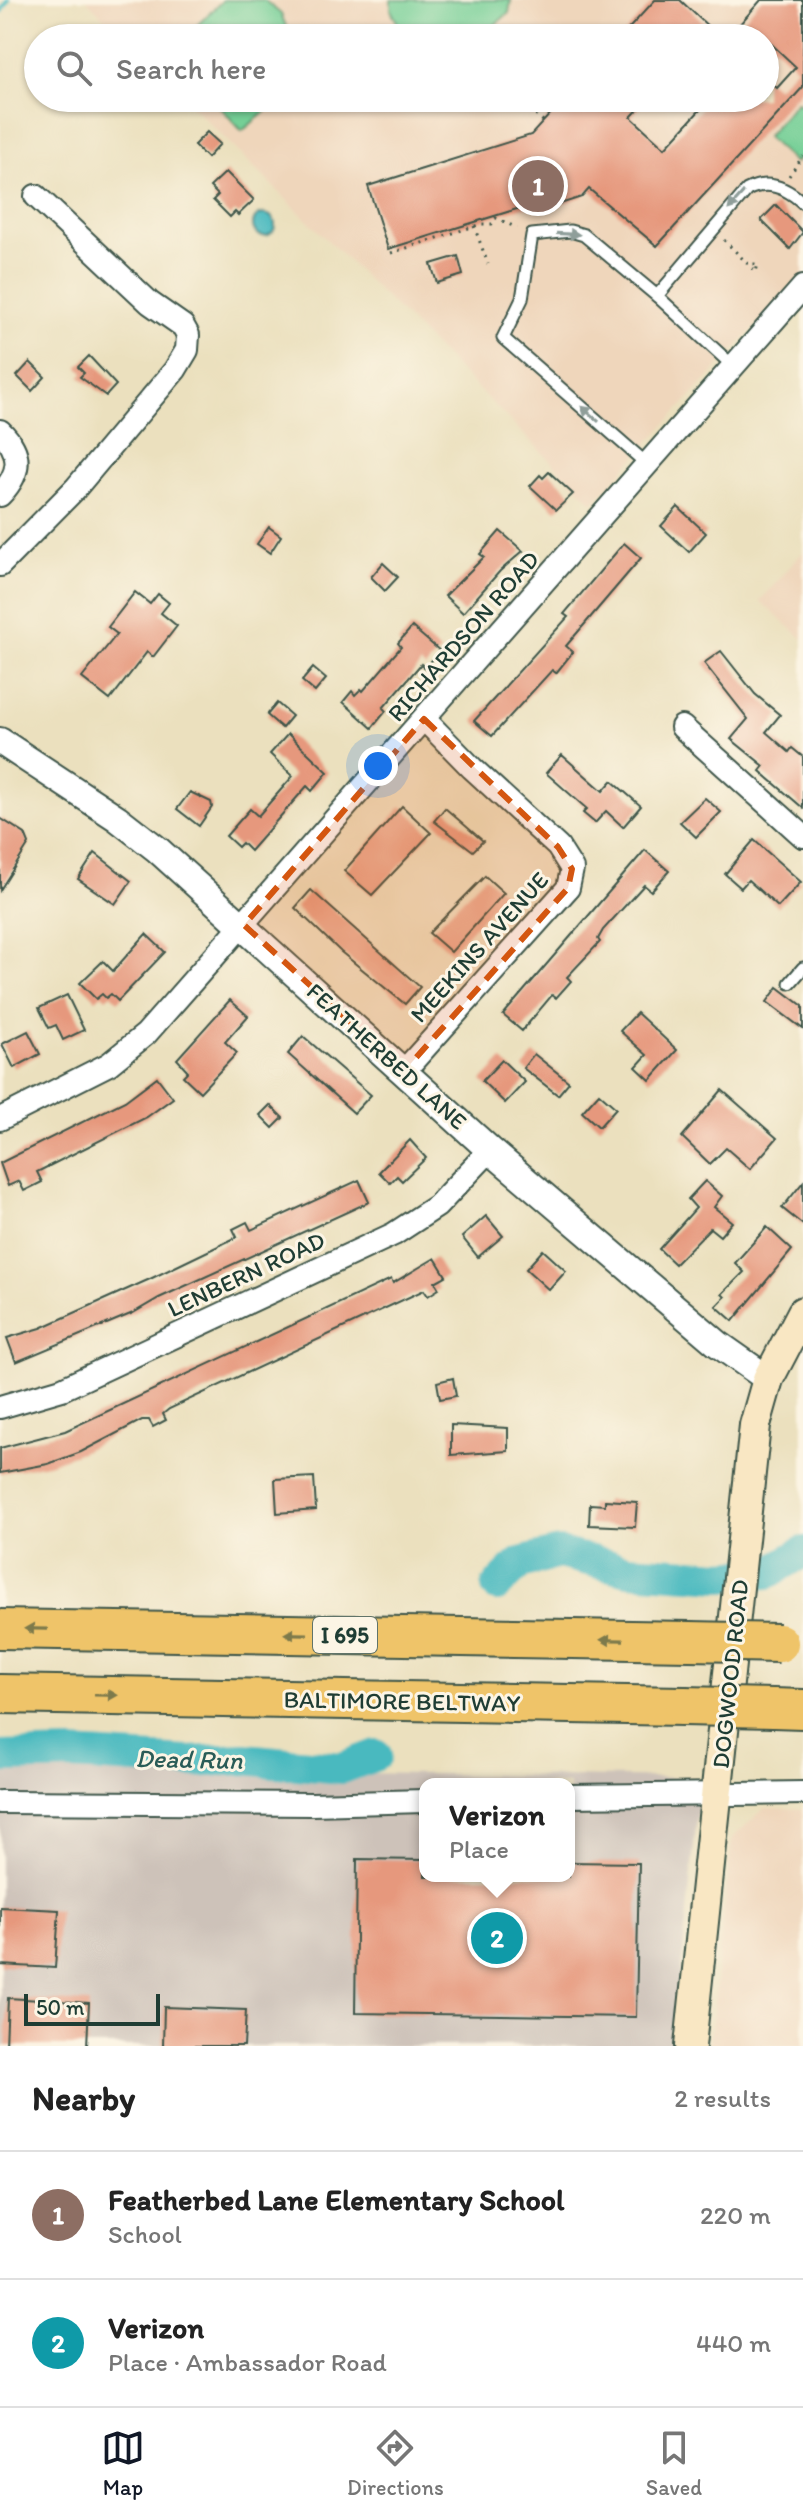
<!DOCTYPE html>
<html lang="en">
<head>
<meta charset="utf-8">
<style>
  body { margin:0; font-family:Itim,sans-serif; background:#f6f6f6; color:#222 }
  .scale { position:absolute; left:24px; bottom:20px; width:136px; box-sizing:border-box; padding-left:8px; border:4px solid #1f3d34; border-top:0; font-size:22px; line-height:28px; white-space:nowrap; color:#1f3d34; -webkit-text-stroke:6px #fcf5e5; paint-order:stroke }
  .you { position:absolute; left:378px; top:766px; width:28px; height:28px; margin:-20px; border:6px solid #fff; border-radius:50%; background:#1a73e8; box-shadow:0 0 0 12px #1a73e833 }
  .badge { display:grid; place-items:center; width:52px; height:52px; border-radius:50%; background:#111827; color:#fff; font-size:26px; font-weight:700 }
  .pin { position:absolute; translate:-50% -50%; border:4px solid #fff; box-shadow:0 2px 8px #0006 }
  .popup { position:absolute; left:419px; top:1778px; width:156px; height:104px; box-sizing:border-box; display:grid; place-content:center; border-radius:16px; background:#fff; filter:drop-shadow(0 2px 6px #0005); font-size:26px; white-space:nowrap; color:#767676 }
  .popup b { font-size:30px; color:#222 }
  .popup::after { content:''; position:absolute; left:50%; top:100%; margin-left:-16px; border:16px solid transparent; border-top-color:#fff }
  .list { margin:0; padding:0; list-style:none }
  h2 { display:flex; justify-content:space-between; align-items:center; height:104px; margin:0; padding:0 32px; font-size:34px }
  h2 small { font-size:26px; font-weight:400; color:#767676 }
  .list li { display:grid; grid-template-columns:52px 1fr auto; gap:24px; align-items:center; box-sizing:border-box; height:128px; padding:0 32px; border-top:2px solid #e0e0e0 }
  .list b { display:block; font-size:30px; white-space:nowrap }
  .list p { margin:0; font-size:26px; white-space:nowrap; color:#767676 }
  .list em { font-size:26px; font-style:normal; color:#767676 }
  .icon { flex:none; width:44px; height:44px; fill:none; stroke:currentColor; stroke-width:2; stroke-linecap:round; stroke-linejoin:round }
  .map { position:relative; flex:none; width:803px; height:2046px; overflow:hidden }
  .search { position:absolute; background:#fff; box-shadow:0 2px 6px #0004; left:24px; right:24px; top:24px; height:88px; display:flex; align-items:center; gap:20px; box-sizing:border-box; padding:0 28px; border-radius:44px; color:#767676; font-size:30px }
  .sheet { height:360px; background:#fff }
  nav { display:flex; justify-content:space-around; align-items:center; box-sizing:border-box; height:112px; border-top:2px solid #e0e0e0; background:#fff; font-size:22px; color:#767676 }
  nav a { display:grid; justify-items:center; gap:4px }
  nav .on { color:#111827 }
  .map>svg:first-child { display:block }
  .built { fill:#efd6bb }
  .industrial { fill:#cdc2b9; fill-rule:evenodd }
  .green { fill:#74cf96; stroke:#4a8665; stroke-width:2 }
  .water { fill:#49b9bf; stroke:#347b7a; stroke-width:2 }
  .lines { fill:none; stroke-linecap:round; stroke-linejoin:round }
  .stream { stroke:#49b9bf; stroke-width:5 }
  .river { stroke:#49b9bf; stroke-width:32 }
  .building { fill:#e6987d }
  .service-casing { stroke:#3e5549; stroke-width:15 }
  .minor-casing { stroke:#3e5549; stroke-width:26 }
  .tertiary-casing { stroke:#3e5549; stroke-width:30 }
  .secondary-casing { stroke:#3e5549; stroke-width:34 }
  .motorway-casing { stroke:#3e5549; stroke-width:42 }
  .path { stroke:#3e5549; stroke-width:3; stroke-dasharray:2 6; stroke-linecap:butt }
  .service { stroke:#fff; stroke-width:11 }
  .minor { stroke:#fff; stroke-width:22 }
  .tertiary { stroke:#fff; stroke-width:26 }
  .secondary { stroke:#f9e7c3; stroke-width:30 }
  .motorway { stroke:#efc469; stroke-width:38 }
  .motorway-bridge-casing { stroke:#3e5549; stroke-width:42; stroke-linecap:butt }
  .motorway-bridge { stroke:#efc469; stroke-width:38 }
  .oneway { fill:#8f9e9a }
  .oneway2 { fill:#7d7a4c }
  .marked { fill:#d45610; fill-opacity:0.2; stroke:#d45610; stroke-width:6; stroke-dasharray:16 10; stroke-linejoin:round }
  .labels { text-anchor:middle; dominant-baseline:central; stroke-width:6; stroke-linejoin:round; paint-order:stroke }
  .shield { fill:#fcf5e5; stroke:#617469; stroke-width:2 }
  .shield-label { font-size:22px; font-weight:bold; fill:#1f3d34 }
  .street-label { font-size:24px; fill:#1f3d34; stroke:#fcf5e5 }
  .water-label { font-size:26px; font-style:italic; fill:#2a5c57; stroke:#fcf5e5 }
</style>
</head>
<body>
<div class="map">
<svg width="803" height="2046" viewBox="0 0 803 2046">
  <rect width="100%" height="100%" fill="#fcf5e5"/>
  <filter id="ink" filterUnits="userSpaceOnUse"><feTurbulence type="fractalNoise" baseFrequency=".0125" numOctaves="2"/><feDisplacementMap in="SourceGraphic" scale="16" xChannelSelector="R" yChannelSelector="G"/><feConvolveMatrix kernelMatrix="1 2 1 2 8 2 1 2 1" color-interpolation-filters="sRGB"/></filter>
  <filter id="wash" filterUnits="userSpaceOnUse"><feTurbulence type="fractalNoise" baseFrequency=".006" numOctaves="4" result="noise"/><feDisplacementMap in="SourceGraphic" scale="32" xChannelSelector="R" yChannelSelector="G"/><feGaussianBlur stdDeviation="1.8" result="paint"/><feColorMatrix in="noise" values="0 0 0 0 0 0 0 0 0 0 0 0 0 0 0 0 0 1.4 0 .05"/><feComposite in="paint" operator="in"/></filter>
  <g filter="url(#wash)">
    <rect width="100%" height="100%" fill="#ebe0be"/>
    <g class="built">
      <path d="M86,0H803V275L593,503L184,98H765V38H124Z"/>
      <path d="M803,552V639L760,601Z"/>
      <path d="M765,1808L803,1809V2046H709L732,1838Z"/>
    </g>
    <path class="industrial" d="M0,1768L701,1778L673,2046H0ZM425,1784H569V1876H425Z"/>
    <g class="green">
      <path d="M223,0H264L281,14L291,38H184Z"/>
      <path d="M391,0H511L509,13L479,38H405L391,10Z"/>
      <path d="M212,98H282L242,131Z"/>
      <path d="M796,102L803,105V154L795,163L766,137Z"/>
    </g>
    <circle class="water" cx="264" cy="225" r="11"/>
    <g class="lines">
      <path class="stream" d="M0,13L8,0"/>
      <g class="river">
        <path d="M497,1586L520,1563L559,1553L628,1570L721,1576L768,1573L803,1552"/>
        <path d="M0,1757L72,1755L188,1762L244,1759L342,1768L376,1755"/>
      </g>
    </g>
    <g id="blocks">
      <g class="building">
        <path d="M655,0H680L712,30L704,38H620Z"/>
        <path d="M761,0H803V87L657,246L589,189L582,197L548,208L546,200L388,249L368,186L531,135L565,98H649L631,117L665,148L711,98H765V78L777,88L796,67L765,38H752L739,25Z"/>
        <path d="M207,132L220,144L207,158L194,145Z"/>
        <path d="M226,172L254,200L238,215L235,212L230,217L213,200L218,195L210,187Z"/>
        <path d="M776,205L803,232L790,249L761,220Z"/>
        <path d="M458,256L463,275L437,283L431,264Z"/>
        <path d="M89,356L116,385L106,396L80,377L84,373L78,367Z"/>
        <path d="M30,362L45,377L32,391L17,376Z"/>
        <path d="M549,472L573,494L556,510L530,486L540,475L543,478Z"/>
        <path d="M678,507L706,533L689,552L661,526Z"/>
        <path d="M269,527L281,536L270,553L257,544Z"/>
        <path d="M500,531L523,551L500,571L463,613L445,596L484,557L480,554Z"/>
        <path d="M624,543L641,558L566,646L573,652L556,673L552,670L492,736L474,721L568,617L564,614Z"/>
        <path d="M383,563L398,577L385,591L371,577Z"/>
        <path d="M135,592L150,604L158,594L169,603L161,613L177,626L153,657L147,652L110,700L82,678L117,634L108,627Z"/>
        <path d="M412,627L440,651L425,668L421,664L383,708L386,711L372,728L343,702L352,691L355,695L361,689L363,691L401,647L398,643Z"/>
        <path d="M721,651L755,694L780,715L766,732L789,752L792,748L803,757V808L760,771L764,766L731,739L748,719L704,663Z"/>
        <path d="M313,668L326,679L315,692L302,681Z"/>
        <path d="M277,703L292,716L282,728L267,715Z"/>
        <path d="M288,734L328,772L312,791L307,786L250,851L242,843L238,847L226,836L250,809L258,816L293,776L270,754Z"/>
        <path d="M562,755L603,791L612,781L641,806L623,827L606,811L595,823L583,813L587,809L546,773Z"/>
        <path d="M190,792L211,802L212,807L199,826L177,809Z"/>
        <path d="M705,798L721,812L696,837L680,822Z"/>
        <path d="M402,806L431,833L372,895L344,871Z"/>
        <path d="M445,808L483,841L473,851L434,821Z"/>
        <path d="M0,818L25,834L29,844L0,890Z"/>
        <path d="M754,840L801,882L778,907L748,880L741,888L725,874Z"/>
        <path d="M645,850L669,871L651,891L644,885L603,930L598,939L600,942L567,977L571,981L556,998L552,995L522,1031L503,1015Z"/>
        <path d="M95,853L131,881L115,904L78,879Z"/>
        <path d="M485,876L504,893L451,952L429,933Z"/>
        <path d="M311,890L420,987L405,1004L341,952L295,908Z"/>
        <path d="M146,934L165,952L118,1001L111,994L106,998L102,994L96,999L80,983L103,961L113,971Z"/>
        <path d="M778,987L803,1006V1029L767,1002Z"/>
        <path d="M67,995L84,1030L63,1040L56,1025L49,1028L39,1008Z"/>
        <path d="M230,1000L248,1016L225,1042L237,1053L200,1092L183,1076L188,1071L177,1059Z"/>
        <path d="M637,1013L677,1050L650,1080L636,1067L647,1055L620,1031Z"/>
        <path d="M28,1031L40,1054L14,1068L2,1044Z"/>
        <path d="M303,1036L371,1095L354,1113L288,1054Z"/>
        <path d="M534,1054L569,1082L558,1095L523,1068Z"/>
        <path d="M502,1060L525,1082L505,1103L482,1081Z"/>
        <path d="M157,1077L173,1098L147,1117L37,1172L42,1182L24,1191L19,1181L8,1186L0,1163L125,1101Z"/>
        <path d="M722,1090L777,1138L750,1169L726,1148L710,1164L682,1137Z"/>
        <path d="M599,1093L616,1108L599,1127L582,1112Z"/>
        <path d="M270,1105L283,1118L273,1128L260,1115Z"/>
        <path d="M410,1140L426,1158L402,1181L397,1176L390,1183L379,1172Z"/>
        <path d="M359,1180L369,1202L159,1298L133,1313L16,1362L7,1338L41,1328L150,1279L237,1237L233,1229L247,1222L251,1230Z"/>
        <path d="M705,1181L722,1196L714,1207L732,1222L720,1236L710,1228L675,1264L659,1249L696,1208L688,1199Z"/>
        <path d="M803,1182V1225L782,1208Z"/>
        <path d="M486,1216L503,1236L478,1257L462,1237Z"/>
        <path d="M767,1227L792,1250L733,1321L716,1306L725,1297L722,1294L744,1272L735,1263Z"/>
        <path d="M543,1250L566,1271L549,1290L526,1269Z"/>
        <path d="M435,1258L446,1276L435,1282L439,1289L428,1296L424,1290L169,1409L163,1414L166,1420L153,1427L149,1420H142L81,1452L48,1464L0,1473V1448L65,1431L391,1279L393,1283Z"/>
        <path d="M453,1378L456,1396L440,1399L437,1382Z"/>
        <path d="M451,1425L508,1428V1451L451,1455Z"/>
        <path d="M314,1477L316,1510L277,1513L275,1479Z"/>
        <path d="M605,1500L637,1502L635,1527L589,1525L590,1504L605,1505Z"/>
        <path d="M357,1859L425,1860V1876H569V1862L639,1863L636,2017L355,2013Z"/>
        <path d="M0,1907L59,1910L55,1968L0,1965Z"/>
        <path d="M8,1998L89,2003L87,2046H6Z"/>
        <path d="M164,2007L246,2010L244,2046H163Z"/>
      </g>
    </g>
  </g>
  <g filter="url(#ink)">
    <use href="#blocks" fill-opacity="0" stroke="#3e5549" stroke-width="2"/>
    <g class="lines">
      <defs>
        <g id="service">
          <path d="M733,366L657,296L747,190C768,179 787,188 803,203"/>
          <path d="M648,465L503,338L522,299L532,235L570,231L584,235L657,296"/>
          <path d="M790,983L803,968"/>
        </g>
        <g id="minor">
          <path d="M0,431C23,453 21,473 0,495"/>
          <path d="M0,565L75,489L175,370L187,350L188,335L183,326L150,303L36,196"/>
          <path d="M682,727L803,836"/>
          <path d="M404,1071L568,888L572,869L558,847L472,768L424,719"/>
          <path d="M0,1119L109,1064L146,1034L803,287"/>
          <path d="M0,1407L62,1389L394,1234L437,1206L490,1150"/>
          <path d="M569,1796L803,1793"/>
          <path d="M0,1802L312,1804L425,1801"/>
        </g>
        <path id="tertiary" d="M0,741L117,818L158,850L490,1150L718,1344L768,1379"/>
        <path id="secondary" d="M690,2046L755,1425L768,1379L803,1312"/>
        <g id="motorway">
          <path d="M0,1629L690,1641"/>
          <path d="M0,1694L684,1706"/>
          <path d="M773,1708L803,1709"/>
        </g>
      </defs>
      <use href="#service" class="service-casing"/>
      <use href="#minor" class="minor-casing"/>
      <use href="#tertiary" class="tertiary-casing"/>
      <use href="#secondary" class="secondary-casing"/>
      <use href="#motorway" class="motorway-casing"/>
      <g class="path">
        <path d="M518,98L543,121"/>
        <path d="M789,176L803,156"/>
        <path d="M474,226L488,264"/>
        <path d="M724,240L756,272L758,264H750"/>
        <path d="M391,253L481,224H492L496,218L517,228"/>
      </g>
      <use href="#service" class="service"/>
      <use href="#minor" class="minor"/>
      <use href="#tertiary" class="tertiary"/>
      <use href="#secondary" class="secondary"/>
      <use href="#motorway" class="motorway"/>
      <defs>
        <g id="motorway-bridge">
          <path d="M690,1641L779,1643"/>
          <path d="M684,1706L773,1708"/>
        </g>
      </defs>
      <use href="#motorway-bridge" class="motorway-bridge-casing"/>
      <use href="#motorway-bridge" class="motorway-bridge"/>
    </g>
    <defs><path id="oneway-solid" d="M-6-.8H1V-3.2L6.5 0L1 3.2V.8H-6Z" transform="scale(2)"/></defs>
    <g class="oneway">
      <use href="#oneway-solid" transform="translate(736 201) rotate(132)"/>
      <use href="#oneway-solid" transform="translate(568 234) rotate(3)"/>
      <use href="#oneway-solid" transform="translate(590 414) rotate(-139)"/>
    </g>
    <g class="oneway2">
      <use href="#oneway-solid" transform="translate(36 1629) rotate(-179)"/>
      <use href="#oneway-solid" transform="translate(296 1634) rotate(-179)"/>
      <use href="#oneway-solid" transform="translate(612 1640) rotate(-179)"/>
      <use href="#oneway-solid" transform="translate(106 1695) rotate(1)"/>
    </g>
  </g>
  <path class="marked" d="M424,719L558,847L572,869L568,888L404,1071L244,925Z"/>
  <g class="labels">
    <rect class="shield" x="313" y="1617" width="64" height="36" rx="6"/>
    <g class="shield-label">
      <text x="345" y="1635">I 695</text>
    </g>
    <g class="street-label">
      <text transform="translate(463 636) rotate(-49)">RICHARDSON ROAD</text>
      <text transform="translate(479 947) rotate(-48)">MEEKINS AVENUE</text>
      <text transform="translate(387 1056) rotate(42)">FEATHERBED LANE</text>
      <text transform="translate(246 1274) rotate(-25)">LENBERN ROAD</text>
      <text transform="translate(730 1674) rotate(-84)">DOGWOOD ROAD</text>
      <text transform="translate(402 1701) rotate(1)">BALTIMORE BELTWAY</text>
    </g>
    <g class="water-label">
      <text transform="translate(189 1759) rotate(1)">Dead Run</text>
    </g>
  </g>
</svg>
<div class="scale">50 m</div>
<div class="you"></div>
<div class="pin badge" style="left:538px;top:186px;background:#8d6e63">1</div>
<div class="pin badge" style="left:497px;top:1938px;background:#0f9aa8">2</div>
<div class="popup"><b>Verizon</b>Place</div>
<div class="search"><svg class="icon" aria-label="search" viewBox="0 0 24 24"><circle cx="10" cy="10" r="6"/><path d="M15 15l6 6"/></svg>Search here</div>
</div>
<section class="sheet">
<h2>Nearby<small>2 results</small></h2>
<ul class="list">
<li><span class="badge" style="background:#8d6e63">1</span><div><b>Featherbed Lane Elementary School</b><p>School</p></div><em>220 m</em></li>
<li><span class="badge" style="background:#0f9aa8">2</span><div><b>Verizon</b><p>Place · Ambassador Road</p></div><em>440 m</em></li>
</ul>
</section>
<nav>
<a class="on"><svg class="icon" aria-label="map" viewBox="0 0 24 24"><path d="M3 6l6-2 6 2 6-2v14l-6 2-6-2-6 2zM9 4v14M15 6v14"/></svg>Map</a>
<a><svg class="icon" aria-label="directions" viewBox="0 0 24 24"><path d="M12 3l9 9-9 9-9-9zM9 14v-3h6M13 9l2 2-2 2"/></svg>Directions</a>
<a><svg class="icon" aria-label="saved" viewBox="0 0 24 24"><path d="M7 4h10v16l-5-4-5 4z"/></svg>Saved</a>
</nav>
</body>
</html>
